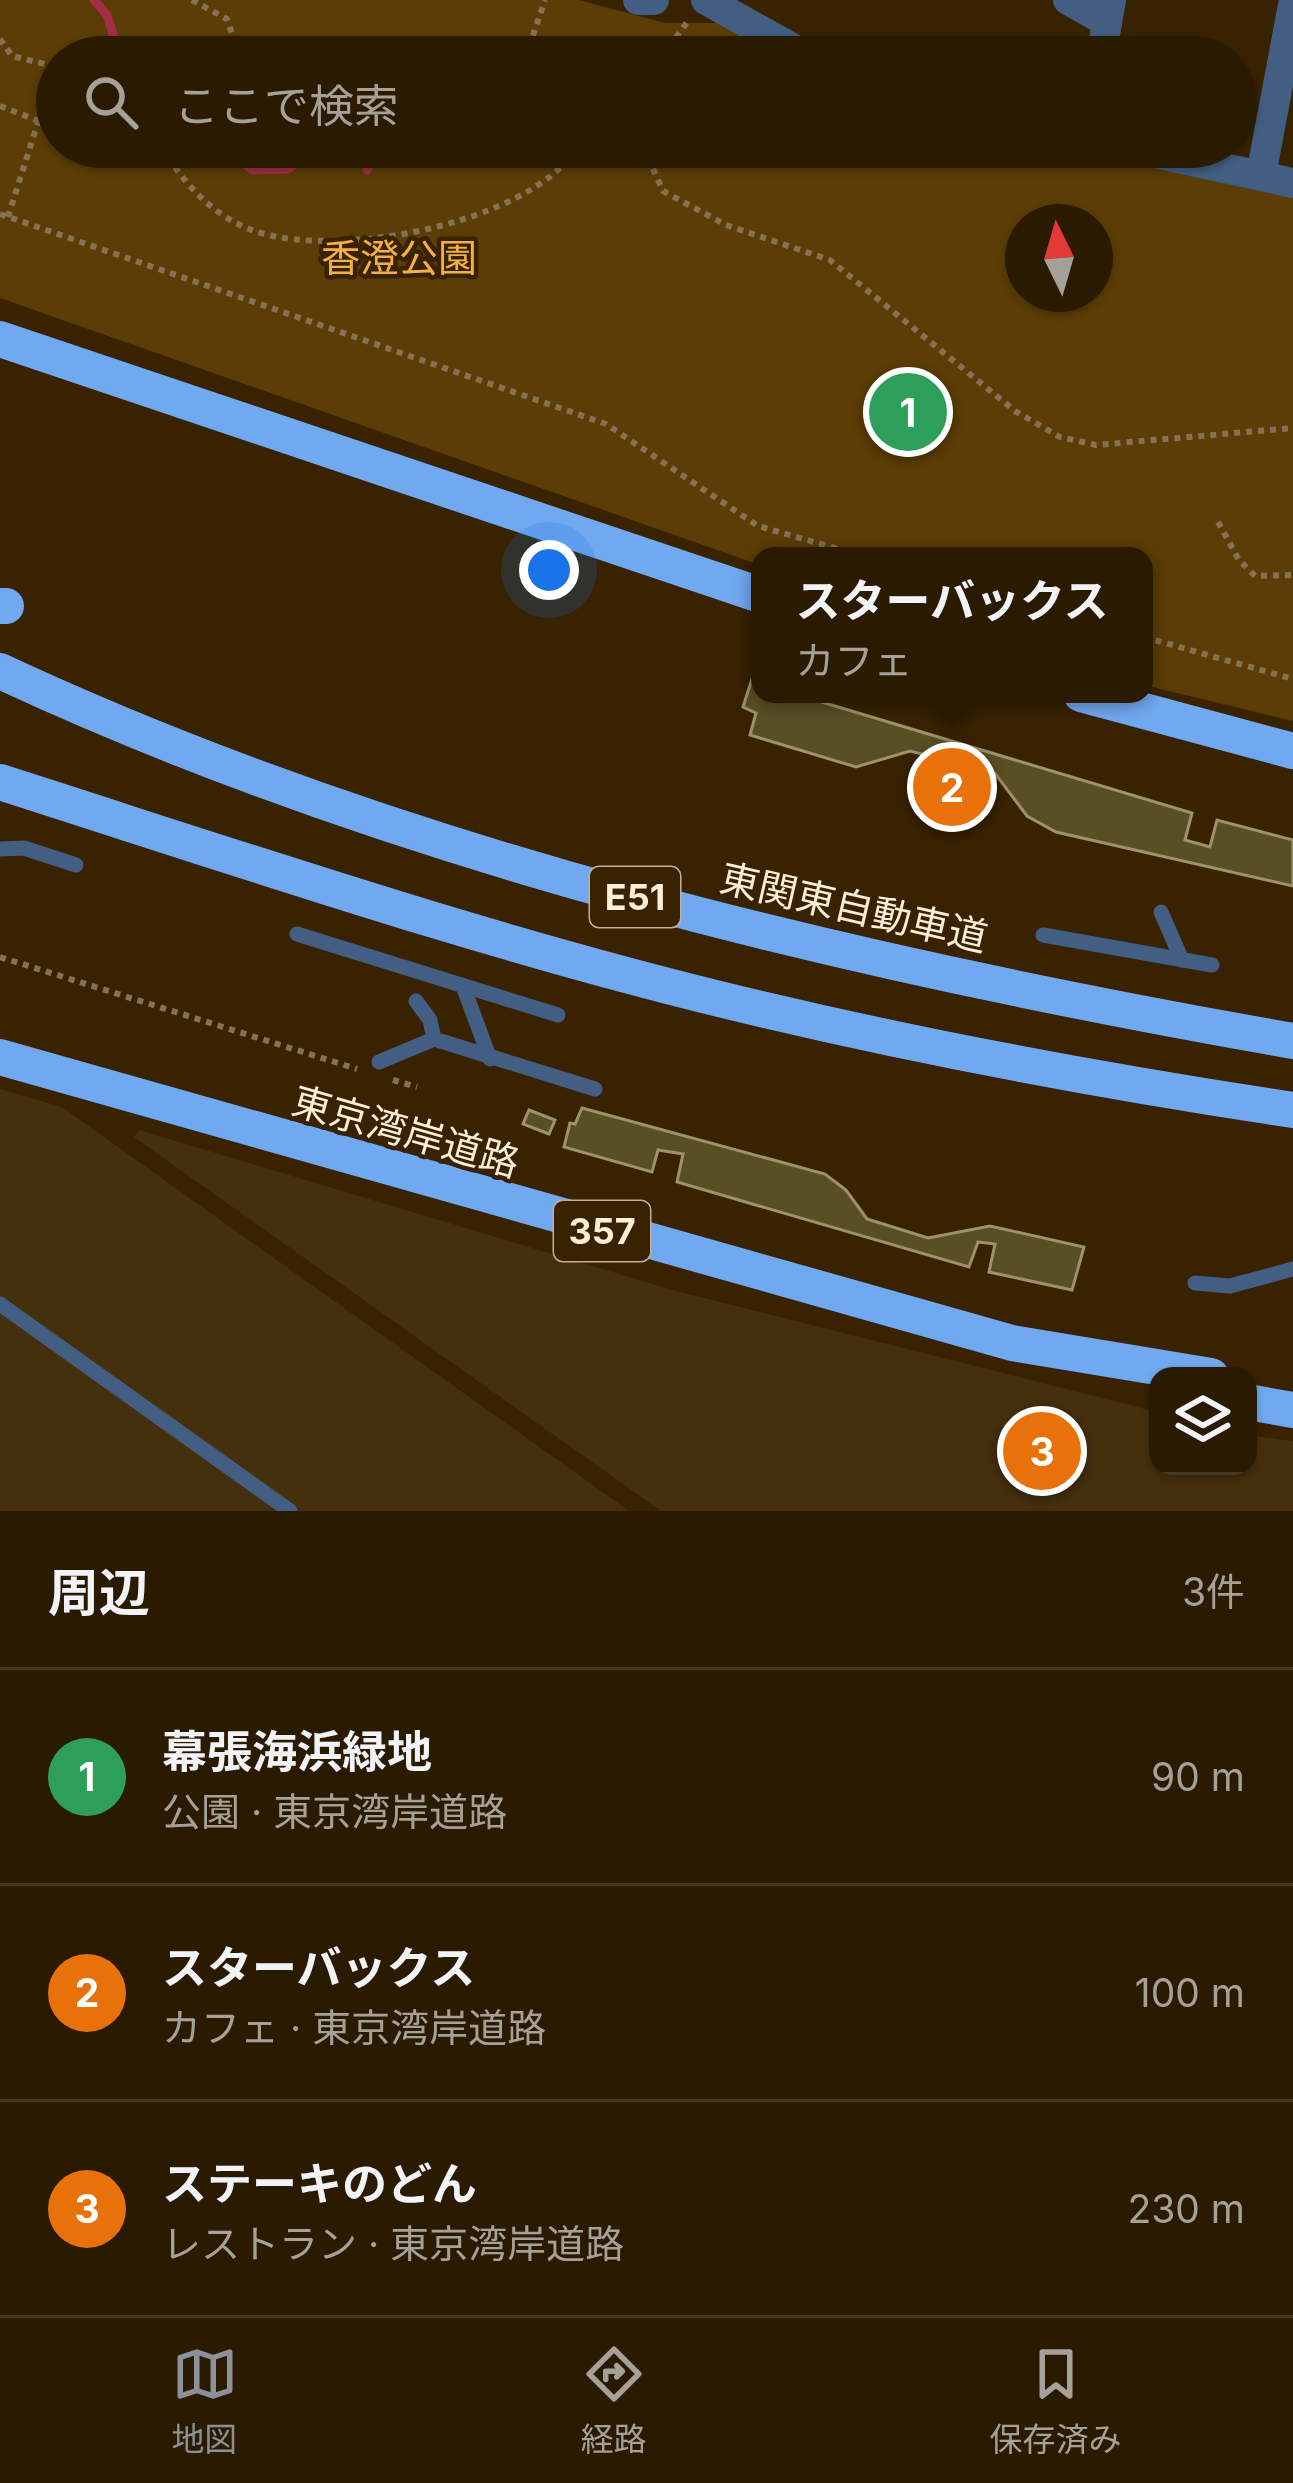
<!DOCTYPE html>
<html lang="ja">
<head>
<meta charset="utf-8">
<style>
  body { margin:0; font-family:Inter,"Noto Sans JP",sans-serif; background:#36270f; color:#f1f3f6 }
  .controls { position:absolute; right:36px; bottom:36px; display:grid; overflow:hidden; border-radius:24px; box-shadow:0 3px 9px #0004 }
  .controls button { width:108px; height:108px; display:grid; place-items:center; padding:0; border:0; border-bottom:3px solid #463822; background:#2a1a00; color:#f1f3f6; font:60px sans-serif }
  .compass { position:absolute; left:1005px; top:204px; width:108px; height:108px; border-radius:50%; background:#2a1a00; box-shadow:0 3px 9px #0004; rotate:355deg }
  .you { position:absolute; left:549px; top:570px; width:42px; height:42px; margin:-30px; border:9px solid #fff; border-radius:50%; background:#1a73e8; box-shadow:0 0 0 18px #1a73e833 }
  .badge { display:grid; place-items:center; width:78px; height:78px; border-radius:50%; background:#8c9099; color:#fff; font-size:39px; font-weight:700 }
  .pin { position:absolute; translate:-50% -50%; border:6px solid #fff; box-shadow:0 3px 12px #0006 }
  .popup { position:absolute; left:751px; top:547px; width:402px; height:156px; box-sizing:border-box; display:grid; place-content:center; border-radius:24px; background:#2a1a00; filter:drop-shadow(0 3px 9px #0005); font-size:39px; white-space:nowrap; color:#a5a199 }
  .popup b { font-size:45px; color:#f1f3f6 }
  .popup::after { content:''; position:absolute; left:50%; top:100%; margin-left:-24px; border:24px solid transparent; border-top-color:#2a1a00 }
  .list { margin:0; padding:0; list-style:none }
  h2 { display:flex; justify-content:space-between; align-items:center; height:156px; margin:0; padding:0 48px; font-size:51px }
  h2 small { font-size:39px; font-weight:400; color:#a5a199 }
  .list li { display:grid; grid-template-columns:78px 1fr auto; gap:36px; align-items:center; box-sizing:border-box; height:216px; padding:0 48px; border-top:3px solid #463822 }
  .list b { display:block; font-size:45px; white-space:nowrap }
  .list p { margin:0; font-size:39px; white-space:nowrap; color:#a5a199 }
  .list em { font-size:39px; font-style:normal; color:#a5a199 }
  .icon { flex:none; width:66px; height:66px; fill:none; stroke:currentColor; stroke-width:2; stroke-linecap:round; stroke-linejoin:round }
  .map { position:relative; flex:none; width:1293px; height:1511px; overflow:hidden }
  .search { position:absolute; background:#2a1a00; box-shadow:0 3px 9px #0004; left:36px; right:36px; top:36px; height:132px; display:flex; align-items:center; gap:30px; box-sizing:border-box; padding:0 42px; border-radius:66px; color:#a5a199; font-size:45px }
  .sheet { height:804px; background:#2a1a00 }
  nav { display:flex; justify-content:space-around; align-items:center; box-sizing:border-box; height:168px; border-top:3px solid #463822; background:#2a1a00; font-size:33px; color:#a5a199 }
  nav a { display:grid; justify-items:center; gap:6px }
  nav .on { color:#8c9099 }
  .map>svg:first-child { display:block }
  .built { fill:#45300e }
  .green { fill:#5c3d06; fill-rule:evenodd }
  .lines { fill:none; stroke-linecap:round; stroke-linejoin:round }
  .stream { stroke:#a22f43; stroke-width:9 }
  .building { fill:#594f26; stroke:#9e9267; stroke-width:3 }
  .path { stroke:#857255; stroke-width:6; stroke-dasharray:6 6; stroke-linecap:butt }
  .lane { stroke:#425e82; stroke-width:15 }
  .street { stroke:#425e82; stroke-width:30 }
  .highway { stroke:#71a9f0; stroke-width:36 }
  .labels { text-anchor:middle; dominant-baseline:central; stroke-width:9; stroke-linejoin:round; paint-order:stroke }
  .shield { fill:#382200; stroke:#c2b199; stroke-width:3 }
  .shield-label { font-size:36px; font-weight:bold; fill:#fdeeda }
  .park-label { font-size:39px; fill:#f4b044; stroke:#382200 }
  .street-label { font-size:39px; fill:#fdeeda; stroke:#382200 }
</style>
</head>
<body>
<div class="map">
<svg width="1293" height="1511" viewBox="0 0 1293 1511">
  <rect width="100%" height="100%" fill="#382200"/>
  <g class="built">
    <path d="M0,1089L62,1107L629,1511H0Z"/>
    <path d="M139,1130L676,1291L1158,1412V1466H1248V1435L1293,1441V1511H661L134,1137Z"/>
  </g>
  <path class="green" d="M0,0H579L665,23H721L781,57H57V147H1057L1293,198V721L1144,685V556H760V565L0,298ZM1023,222H1095V294H1023Z"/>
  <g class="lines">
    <g class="stream">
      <path d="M94,0L107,15L120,57"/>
      <path d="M226,147L252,170L288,169L323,147"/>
      <path d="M367,170L378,147"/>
    </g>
  </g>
  <g class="building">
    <path d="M752,679L760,682V694H795L1192,813L1185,840L1210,847L1217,820L1293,840V886L1056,832L1027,816L994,772L910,751L856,767L750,735L756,713L743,707Z"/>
    <path d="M582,1108L825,1174L846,1190L867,1219L928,1238L990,1226L1084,1247L1072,1290L989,1272L995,1244L978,1242L969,1267L677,1182L683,1154L658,1150L652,1172L564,1147L570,1123L575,1124Z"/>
    <path d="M529,1110L555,1120L549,1134L523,1124Z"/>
  </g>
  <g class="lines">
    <g class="path">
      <path d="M192,0L227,19L240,57"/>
      <path d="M0,39L12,56L57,67"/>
      <path d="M529,47L545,0"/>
      <path d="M396,57C440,37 507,31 550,57"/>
      <path d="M662,57L688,21"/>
      <path d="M0,106L57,128"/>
      <path d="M162,147C180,178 206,208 238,224C316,266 530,226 577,147"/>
      <path d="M643,147L663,191L726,225L830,260L1015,411L1060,437L1096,445L1293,428"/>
      <path d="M0,214L606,424L758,526L863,556"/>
      <path d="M8,217L38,122"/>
      <path d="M1218,522L1239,560L1255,576L1293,575"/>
      <path d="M1144,637L1293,679"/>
      <path d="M0,957L357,1069"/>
      <path d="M393,1080L417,1087"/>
    </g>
    <g class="lane">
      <path d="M0,849L24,848L76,865"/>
      <path d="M1161,912L1182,960"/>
      <path d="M297,934L558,1015"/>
      <path d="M1043,935L1212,965"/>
      <path d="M463,986L490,1059"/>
      <path d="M416,1001L430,1020L434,1039L595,1089"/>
      <path d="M379,1062L434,1039"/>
      <path d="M1195,1283L1230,1286L1293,1269"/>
      <path d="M0,1304L290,1511"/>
    </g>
    <g class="street">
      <path d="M638,0H654"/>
      <path d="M706,0L808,57"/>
      <path d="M1068,0L1107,22"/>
      <path d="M1101,57L1111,0"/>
      <path d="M1127,147L1293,183"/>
      <path d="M1261,175L1293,5"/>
    </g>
    <g class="highway">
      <path d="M0,339L760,595"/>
      <path d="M0,606H6"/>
      <path d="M0,671C401,858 858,965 1293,1041"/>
      <path d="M1081,694L1293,751"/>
      <path d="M0,782C244,860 490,944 740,1004C922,1048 1108,1082 1293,1110"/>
      <path d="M0,1057L1012,1343L1211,1376"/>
      <path d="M1248,1402L1293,1410"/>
    </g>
  </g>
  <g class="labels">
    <g class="shield">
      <rect x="590" y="867" width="90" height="60" rx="9"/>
      <rect x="554" y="1201" width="96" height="60" rx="9"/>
    </g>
    <g class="shield-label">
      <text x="635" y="897">E51</text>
      <text x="602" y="1231">357</text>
    </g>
    <g class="park-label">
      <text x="399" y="257">香澄公園</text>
    </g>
    <g class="street-label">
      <text transform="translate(854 907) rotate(13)">東関東自動車道</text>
      <text transform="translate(406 1131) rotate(16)">東京湾岸道路</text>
    </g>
  </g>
</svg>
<div class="controls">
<button><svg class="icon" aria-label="layers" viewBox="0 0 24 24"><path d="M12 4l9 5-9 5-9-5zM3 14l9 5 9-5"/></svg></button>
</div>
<svg class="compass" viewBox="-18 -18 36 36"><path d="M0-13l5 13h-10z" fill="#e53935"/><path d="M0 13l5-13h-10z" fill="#a5a199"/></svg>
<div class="you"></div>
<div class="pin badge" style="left:908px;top:412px;background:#2e9e5b">1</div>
<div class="pin badge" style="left:952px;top:787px;background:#e8710a">2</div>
<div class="popup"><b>スターバックス</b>カフェ</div>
<div class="pin badge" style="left:1042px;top:1451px;background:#e8710a">3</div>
<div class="search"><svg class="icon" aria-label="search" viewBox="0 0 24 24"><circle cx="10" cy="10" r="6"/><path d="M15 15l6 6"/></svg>ここで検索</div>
</div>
<section class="sheet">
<h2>周辺<small>3件</small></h2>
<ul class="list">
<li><span class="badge" style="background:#2e9e5b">1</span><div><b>幕張海浜緑地</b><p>公園 · 東京湾岸道路</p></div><em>90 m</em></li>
<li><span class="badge" style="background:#e8710a">2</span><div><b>スターバックス</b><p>カフェ · 東京湾岸道路</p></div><em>100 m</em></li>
<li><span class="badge" style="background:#e8710a">3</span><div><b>ステーキのどん</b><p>レストラン · 東京湾岸道路</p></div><em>230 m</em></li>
</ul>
</section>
<nav>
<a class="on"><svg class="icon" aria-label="map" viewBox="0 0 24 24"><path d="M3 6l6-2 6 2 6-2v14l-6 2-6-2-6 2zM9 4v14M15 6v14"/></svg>地図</a>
<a><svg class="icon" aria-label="directions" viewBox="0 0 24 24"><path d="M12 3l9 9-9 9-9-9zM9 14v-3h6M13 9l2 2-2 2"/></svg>経路</a>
<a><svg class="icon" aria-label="saved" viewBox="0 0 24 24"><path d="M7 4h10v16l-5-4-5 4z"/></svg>保存済み</a>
</nav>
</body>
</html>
